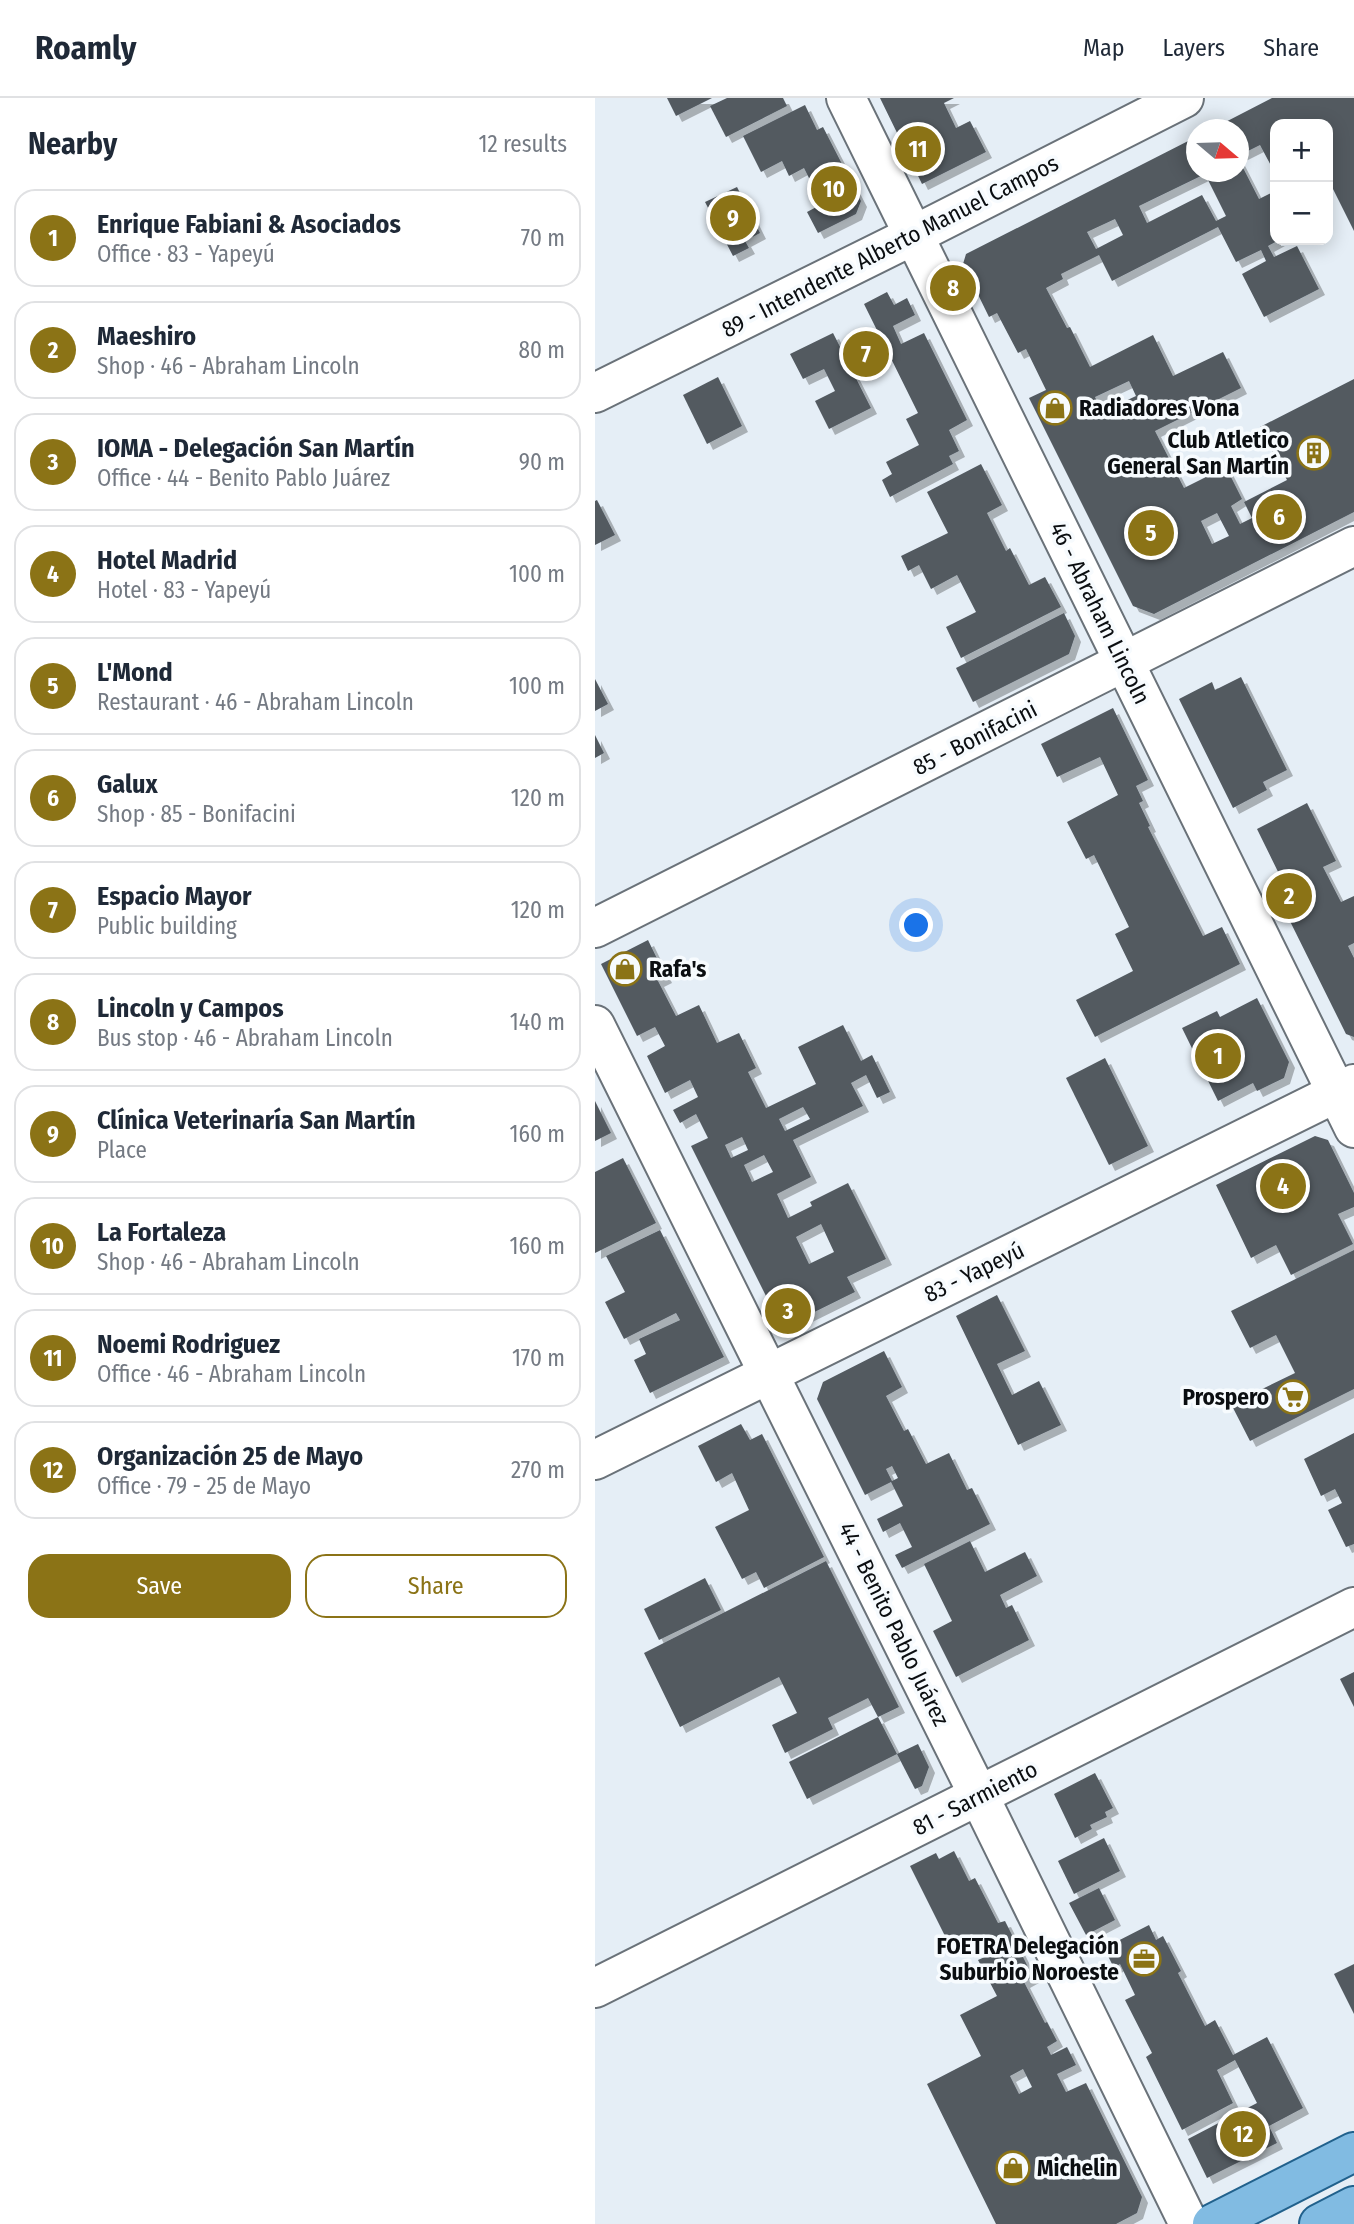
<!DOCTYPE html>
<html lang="en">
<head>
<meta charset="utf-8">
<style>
  body { margin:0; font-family:"Fira Sans Condensed",sans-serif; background:#f6f6f7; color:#1f2937 }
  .controls { position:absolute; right:21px; top:21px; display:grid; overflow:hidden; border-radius:14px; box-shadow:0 4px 18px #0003 }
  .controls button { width:63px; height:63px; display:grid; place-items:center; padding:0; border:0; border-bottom:2px solid #e0e1e3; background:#fff; color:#1f2937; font:35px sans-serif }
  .compass { position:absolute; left:591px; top:21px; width:63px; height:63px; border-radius:50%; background:#fff; box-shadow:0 4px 18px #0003; rotate:109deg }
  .you { position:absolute; left:322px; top:828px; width:24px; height:24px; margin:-18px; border:5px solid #fff; border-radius:50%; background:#1a73e8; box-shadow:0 0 0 10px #1a73e833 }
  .badge { display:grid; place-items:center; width:46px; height:46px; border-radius:50%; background:#8b7316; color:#fff; font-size:23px; font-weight:700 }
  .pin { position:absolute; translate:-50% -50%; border:4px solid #fff; box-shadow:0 2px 7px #0006 }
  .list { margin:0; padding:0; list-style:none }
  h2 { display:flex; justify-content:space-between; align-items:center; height:91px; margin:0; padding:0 28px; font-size:30px }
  h2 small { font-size:23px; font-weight:400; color:#747a83 }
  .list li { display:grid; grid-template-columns:46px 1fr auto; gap:21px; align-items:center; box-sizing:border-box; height:98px; margin:0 14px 14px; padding:0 14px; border:2px solid #e0e1e3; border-radius:21px }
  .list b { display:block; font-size:26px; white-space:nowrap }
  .list p { margin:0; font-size:23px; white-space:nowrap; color:#747a83 }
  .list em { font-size:23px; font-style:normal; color:#747a83 }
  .actions { display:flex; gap:14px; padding:21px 28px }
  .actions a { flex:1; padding:16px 0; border:2px solid #8b7316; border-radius:21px; text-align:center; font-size:24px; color:#8b7316 }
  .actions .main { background:#8b7316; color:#fff }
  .map { position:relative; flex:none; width:759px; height:2126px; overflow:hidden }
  header { display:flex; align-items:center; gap:42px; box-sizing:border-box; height:98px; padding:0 35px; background:#fff; border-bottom:2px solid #e0e1e3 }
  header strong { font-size:33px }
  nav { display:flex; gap:38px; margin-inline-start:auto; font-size:24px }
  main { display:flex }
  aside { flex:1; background:#fff }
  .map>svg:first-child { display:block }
  .building { fill:#525a61; fill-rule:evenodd; filter:url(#shadow) }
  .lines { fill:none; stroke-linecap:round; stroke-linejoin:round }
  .minor-casing { stroke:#6a7279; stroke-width:42 }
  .major-casing { stroke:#21618c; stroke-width:42 }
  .minor { stroke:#fff; stroke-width:38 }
  .major { stroke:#81bbe2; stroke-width:38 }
  .labels { text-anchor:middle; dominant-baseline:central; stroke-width:7; stroke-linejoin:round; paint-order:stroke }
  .street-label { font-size:23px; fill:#0b0e11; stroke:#f7fbfe }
  .poi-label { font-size:23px; font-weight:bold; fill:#0b0e11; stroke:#f7fbfe; text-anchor:start }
</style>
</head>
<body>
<header>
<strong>Roamly</strong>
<nav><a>Map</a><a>Layers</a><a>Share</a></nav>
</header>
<main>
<aside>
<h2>Nearby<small>12 results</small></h2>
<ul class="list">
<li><span class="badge">1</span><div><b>Enrique Fabiani &amp; Asociados</b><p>Office · 83 - Yapeyú</p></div><em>70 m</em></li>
<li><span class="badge">2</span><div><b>Maeshiro</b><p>Shop · 46 - Abraham Lincoln</p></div><em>80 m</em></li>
<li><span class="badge">3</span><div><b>IOMA - Delegación San Martín</b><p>Office · 44 - Benito Pablo Juárez</p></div><em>90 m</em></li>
<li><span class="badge">4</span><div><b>Hotel Madrid</b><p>Hotel · 83 - Yapeyú</p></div><em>100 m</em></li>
<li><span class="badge">5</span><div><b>L'Mond</b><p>Restaurant · 46 - Abraham Lincoln</p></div><em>100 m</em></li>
<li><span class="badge">6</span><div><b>Galux</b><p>Shop · 85 - Bonifacini</p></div><em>120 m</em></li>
<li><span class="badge">7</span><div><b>Espacio Mayor</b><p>Public building</p></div><em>120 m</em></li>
<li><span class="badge">8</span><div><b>Lincoln y Campos</b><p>Bus stop · 46 - Abraham Lincoln</p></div><em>140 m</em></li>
<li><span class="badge">9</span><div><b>Clínica Veterinaría San Martín</b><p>Place</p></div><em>160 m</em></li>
<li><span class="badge">10</span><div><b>La Fortaleza</b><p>Shop · 46 - Abraham Lincoln</p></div><em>160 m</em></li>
<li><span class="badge">11</span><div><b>Noemi Rodriguez</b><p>Office · 46 - Abraham Lincoln</p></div><em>170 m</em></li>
<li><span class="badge">12</span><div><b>Organización 25 de Mayo</b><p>Office · 79 - 25 de Mayo</p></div><em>270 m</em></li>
</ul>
<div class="actions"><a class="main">Save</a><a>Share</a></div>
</aside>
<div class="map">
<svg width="759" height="2126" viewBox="0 0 759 2126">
  <defs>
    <filter id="shadow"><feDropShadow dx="6" dy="6" stdDeviation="0" flood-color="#0004"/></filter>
  </defs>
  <rect width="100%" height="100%" fill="#e5eef6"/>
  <g class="building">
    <path d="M72,0H117L81,18Z"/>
    <path d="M132,0H188L192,8L131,39L115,8Z"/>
    <path d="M285,0H359L349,5L361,30L375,23L391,54L327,86Z"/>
    <path d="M677,0H759V133L733,81V26H680V75L665,47L643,58V32H615Z"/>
    <path d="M210,7L222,32L228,29L266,103L261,116L223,135L212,114L227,106L209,70L194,78L187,63L166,74L148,38Z"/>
    <path d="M601,39V74H643V60L664,101L676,95L680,103V142H684L673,148L679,159L702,148L724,191L669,219L647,176L671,163L666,152L641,164L623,129L517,183L504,157L466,176L468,181L451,190L472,230L475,229L495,269L558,237L578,278L628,254L646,290L560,333L589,390L631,369L647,401L636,408L645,426L657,420L649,404L692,382L665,329L759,281V414L559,516L538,508L434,300L451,292L431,251L423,255L402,215L394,219L368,166L371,156ZM610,76L631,118L621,123L607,97L552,125L544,108ZM520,121L528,137L501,151L492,134ZM534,283L541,298L507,314L500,299ZM622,415L634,438L617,446L606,423Z"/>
    <path d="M142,89L165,135L150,143L154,150L138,158L110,104Z"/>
    <path d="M292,194L299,207L312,200L320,217L298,228L306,246L329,235L372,322L354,332L364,353L354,358L358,366L295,399L287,382L297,376L291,364L324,347L311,321L323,315L269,206Z"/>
    <path d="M238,235L276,310L234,331L220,303L240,293L229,271L208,281L195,256Z"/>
    <path d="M123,279L147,328L112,346L88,297Z"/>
    <path d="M386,366L407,407L392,415L411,453L415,450L434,487L450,479L466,509L366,560L351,529L381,514L362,477L336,491L324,467L313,473L306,458L353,435L332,394Z"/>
    <path d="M2,402L20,437L0,447V403Z"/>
    <path d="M469,515L480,538L474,556L378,604L361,570Z"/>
    <path d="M646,579L692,672L668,684L672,692L638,710L584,601L617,584L620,592Z"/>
    <path d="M0,581L13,606L0,613Z"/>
    <path d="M518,610L553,682L541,688L548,703L544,705L555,728L553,729L608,838L627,829L645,866L500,939L481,902L538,873L520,836L534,829L499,757L491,761L472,724L523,697L505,659L462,679L446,646Z"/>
    <path d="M0,637L9,655L0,660Z"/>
    <path d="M712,705L741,763L728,769L746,804L759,798V845L753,848L759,860V939L751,936L680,793L690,788L662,731Z"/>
    <path d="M53,842L71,879L63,883L81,918L104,907L122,945L144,935L161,970L153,974L171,1010L221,986L203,949L248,927L266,963L277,957L295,994L282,1000L271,977L256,985L268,1008L198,1042L216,1079L182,1096L193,1120L217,1108L215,1104L253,1085L291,1161L252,1179L260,1194L187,1230L96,1048L113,1040L101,1016L85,1025L78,1012L103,999L95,982L70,995L52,958L70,948L60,929L42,938L6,866ZM208,1009L215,1021L190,1033L184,1021ZM147,1039L153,1052L136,1060L130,1047ZM169,1057L178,1074L157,1084L149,1067ZM226,1126L239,1154L214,1166L201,1139Z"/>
    <path d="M662,900L694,964L689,980L662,993L658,985L623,1003L587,930L622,913L625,919Z"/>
    <path d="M510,960L553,1048L514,1067L471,980Z"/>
    <path d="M0,1003L16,1035L0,1043Z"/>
    <path d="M720,1038L733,1042L759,1095V1109L743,1116L758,1146L696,1177L681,1147L656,1160L621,1087Z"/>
    <path d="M28,1060L61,1125L0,1155V1074Z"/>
    <path d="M65,1132L129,1259L55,1295L39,1262L51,1256L44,1241L85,1222L81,1215L29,1241L10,1204L30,1194L11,1158Z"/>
    <path d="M759,1152V1291L655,1343L636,1306L700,1275L681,1237L655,1250L636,1213Z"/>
    <path d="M402,1197L430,1253L402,1266L417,1297L444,1283L466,1327L423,1347L361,1218Z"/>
    <path d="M289,1253L307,1289L291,1298L309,1333L313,1331L331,1366L354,1355L372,1392L377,1390L395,1426L307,1470L300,1457L317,1449L305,1425L288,1434L282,1421L308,1408L296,1384L270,1397L222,1301L228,1284ZM297,1368L303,1380L297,1383L291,1371Z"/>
    <path d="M146,1326L155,1342L167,1336L229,1459L169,1490L161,1474L147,1481L120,1429L154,1412L137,1375L121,1384L103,1348Z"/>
    <path d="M759,1335V1446L751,1449L733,1412L747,1405L740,1391L726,1398L709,1361Z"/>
    <path d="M375,1443L390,1474L430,1454L442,1478L405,1497L411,1510L417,1507L434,1542L361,1579L338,1533L357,1523L329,1466Z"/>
    <path d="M231,1463L304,1609L283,1619L302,1656L212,1701L194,1664L283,1619L273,1600L233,1620L238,1631L190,1655L177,1627L202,1615L184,1579L85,1629L49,1555Z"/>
    <path d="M110,1480L126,1512L64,1542L49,1511Z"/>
    <path d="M759,1574V1609L745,1581Z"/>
    <path d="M323,1646L334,1669L327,1688L320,1691L302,1656Z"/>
    <path d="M500,1675L518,1710L510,1714L512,1719L495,1727L497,1731L480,1740L459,1696Z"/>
    <path d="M509,1740L525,1773L479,1796L463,1763Z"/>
    <path d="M359,1753L374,1783L380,1780L403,1825L410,1823L438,1879L429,1884L450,1925L452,1924L462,1943L452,1949L456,1957L472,1949L481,1967L462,1976L471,1994L491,1985L547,2099L542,2115L521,2126H401L332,1986L386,1958L365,1917L402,1898L383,1862L392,1858L381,1837L356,1850L315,1768L341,1755L344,1761ZM428,1971L437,1989L424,1996L415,1978Z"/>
    <path d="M504,1790L520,1822L491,1837L474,1805Z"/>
    <path d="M554,1827L561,1842L568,1838L586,1873L583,1875L610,1928L620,1922L638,1957L672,1939L708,2010L674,2028L682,2045L612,2080L593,2041L662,2005L640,1962L622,1972L638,2005L587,2032L551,1959L557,1955L530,1902L540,1897L525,1866L519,1870L509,1850Z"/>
    <path d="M759,1866V1916L739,1876Z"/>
  </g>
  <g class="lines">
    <defs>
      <g id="minor">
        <path d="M251,0L759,1030"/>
        <path d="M0,295L319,137L589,0"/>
        <path d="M0,830L759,448"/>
        <path d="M0,927L384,1698L594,2126"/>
        <path d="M0,1362L759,986"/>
        <path d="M0,1890L759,1509"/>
      </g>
      <g id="major">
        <path d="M617,2126L759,2054"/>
        <path d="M724,2126L759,2108"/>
      </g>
    </defs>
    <use href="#minor" class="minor-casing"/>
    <use href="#major" class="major-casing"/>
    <use href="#minor" class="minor"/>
    <use href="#major" class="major"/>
  </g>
  <defs>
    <symbol id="shop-ring" viewBox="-11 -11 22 22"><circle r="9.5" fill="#f7fbfe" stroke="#8b7316" stroke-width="1.5"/><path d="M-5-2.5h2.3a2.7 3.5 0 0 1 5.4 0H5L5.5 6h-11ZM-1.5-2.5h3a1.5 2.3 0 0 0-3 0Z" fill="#8b7316"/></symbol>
    <symbol id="building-ring" viewBox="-11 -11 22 22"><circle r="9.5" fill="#f7fbfe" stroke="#8b7316" stroke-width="1.5"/><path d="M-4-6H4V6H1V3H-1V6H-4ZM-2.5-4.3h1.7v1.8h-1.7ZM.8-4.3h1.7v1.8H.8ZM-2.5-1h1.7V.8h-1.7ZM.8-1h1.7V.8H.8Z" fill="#8b7316"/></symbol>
    <symbol id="supermarket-ring" viewBox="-11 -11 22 22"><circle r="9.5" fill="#f7fbfe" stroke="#8b7316" stroke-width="1.5"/><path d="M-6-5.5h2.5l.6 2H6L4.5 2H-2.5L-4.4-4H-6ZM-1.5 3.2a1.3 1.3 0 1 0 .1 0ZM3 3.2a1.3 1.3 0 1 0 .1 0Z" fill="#8b7316"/></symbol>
    <symbol id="office-ring" viewBox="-11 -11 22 22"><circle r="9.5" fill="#f7fbfe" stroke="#8b7316" stroke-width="1.5"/><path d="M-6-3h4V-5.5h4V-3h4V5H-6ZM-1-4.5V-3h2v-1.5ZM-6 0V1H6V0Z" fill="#8b7316"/></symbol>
  </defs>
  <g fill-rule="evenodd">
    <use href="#shop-ring" x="441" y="291" width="38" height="38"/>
    <use href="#building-ring" x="700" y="336" width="38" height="38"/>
    <use href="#shop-ring" x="11" y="852" width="38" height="38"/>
    <use href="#supermarket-ring" x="679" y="1280" width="38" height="38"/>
    <use href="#office-ring" x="530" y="1842" width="38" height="38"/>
    <use href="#shop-ring" x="399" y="2051" width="38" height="38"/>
  </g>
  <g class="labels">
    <g class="street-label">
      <text transform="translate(295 148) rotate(-27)">89 - Intendente Alberto Manuel Campos</text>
      <text transform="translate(505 515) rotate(64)">46 - Abraham Lincoln</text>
      <text transform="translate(380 640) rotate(-27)">85 - Bonifacini</text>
      <text transform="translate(379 1174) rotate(-26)">83 - Yapeyú</text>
      <text transform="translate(299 1526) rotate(64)">44 - Benito Pablo Juárez</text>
      <text transform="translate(380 1700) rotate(-27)">81 - Sarmiento</text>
    </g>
    <g class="poi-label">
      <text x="484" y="310">Radiadores Vona</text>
      <text x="694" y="342" text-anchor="end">Club Atletico<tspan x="694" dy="26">General San Martín</tspan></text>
      <text x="54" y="871">Rafa's</text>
      <text x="674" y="1299" text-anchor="end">Prospero</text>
      <text x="524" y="1848" text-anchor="end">FOETRA Delegación<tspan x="524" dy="26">Suburbio Noroeste</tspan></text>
      <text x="442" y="2070">Michelin</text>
    </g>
  </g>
</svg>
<div class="controls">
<button>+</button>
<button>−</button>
</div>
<svg class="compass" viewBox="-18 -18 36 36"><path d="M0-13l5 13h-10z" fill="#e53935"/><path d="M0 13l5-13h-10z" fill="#747a83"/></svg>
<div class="you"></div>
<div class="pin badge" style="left:623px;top:958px">1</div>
<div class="pin badge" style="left:694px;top:798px">2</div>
<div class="pin badge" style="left:193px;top:1213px">3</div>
<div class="pin badge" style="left:688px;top:1088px">4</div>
<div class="pin badge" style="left:556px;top:435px">5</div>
<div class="pin badge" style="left:684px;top:419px">6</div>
<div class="pin badge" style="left:271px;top:256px">7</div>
<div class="pin badge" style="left:358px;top:190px">8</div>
<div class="pin badge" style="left:138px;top:120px">9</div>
<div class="pin badge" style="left:239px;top:91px">10</div>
<div class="pin badge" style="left:323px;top:51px">11</div>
<div class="pin badge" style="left:648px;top:2036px">12</div>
</div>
</main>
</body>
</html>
